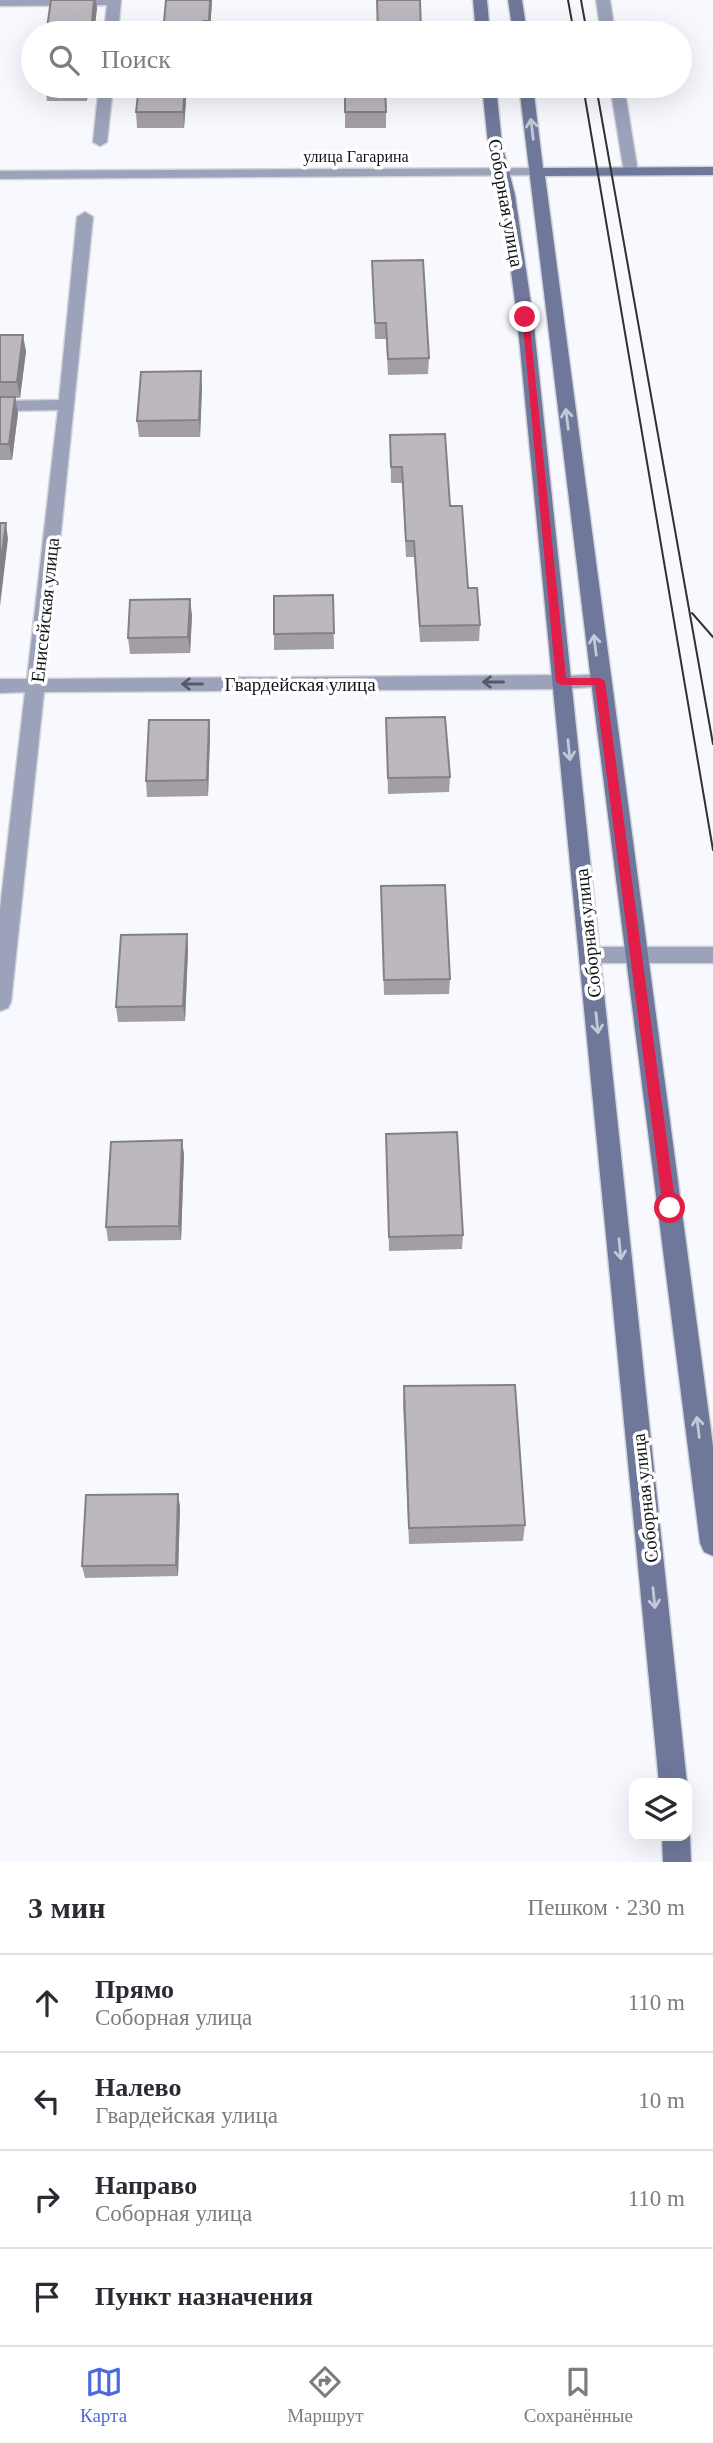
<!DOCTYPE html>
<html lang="ru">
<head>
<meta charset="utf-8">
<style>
  body { margin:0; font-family:"Times New Roman",serif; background:#f2f2f3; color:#2b2b33 }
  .controls { position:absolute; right:21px; bottom:21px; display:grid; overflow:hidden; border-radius:14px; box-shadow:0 7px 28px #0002 }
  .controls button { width:63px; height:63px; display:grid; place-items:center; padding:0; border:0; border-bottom:2px solid #e1e1e2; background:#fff; color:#2b2b33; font:35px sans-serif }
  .stop { position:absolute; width:21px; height:21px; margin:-16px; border:5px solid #e11d48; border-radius:50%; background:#fff }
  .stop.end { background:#e11d48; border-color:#fff; box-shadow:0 2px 7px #0008 }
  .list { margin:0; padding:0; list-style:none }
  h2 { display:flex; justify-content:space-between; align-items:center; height:91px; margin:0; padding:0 28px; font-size:30px }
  h2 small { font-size:23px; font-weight:400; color:#7c7c81 }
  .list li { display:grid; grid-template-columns:46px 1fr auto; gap:21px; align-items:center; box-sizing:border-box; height:98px; padding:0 28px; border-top:2px solid #e1e1e2 }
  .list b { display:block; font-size:26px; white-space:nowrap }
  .list p { margin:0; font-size:23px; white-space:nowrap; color:#7c7c81 }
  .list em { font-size:23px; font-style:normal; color:#7c7c81 }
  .icon { flex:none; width:38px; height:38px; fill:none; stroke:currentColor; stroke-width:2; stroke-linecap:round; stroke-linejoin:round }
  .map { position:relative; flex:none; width:713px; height:1862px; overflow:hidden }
  .search { position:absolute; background:#fff; box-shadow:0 7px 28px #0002; left:21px; right:21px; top:21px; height:77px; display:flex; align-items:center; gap:18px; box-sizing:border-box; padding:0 24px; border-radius:38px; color:#7c7c81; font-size:26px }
  .sheet { height:483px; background:#fff }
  nav { display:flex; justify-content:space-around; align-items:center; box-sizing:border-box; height:98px; border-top:2px solid #e1e1e2; background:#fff; font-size:19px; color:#7c7c81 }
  nav a { display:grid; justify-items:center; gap:4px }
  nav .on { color:#4c6ade }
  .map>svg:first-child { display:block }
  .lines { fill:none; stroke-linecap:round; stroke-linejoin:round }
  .lane-casing { stroke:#d2d4d9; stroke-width:3 }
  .street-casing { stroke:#d2d4d9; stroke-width:3 }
  .secondary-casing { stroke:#d2d4d9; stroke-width:3 }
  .lane { fill:#9ba2ba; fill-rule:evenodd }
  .street { fill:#9ba2ba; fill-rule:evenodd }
  .secondary { fill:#6f789b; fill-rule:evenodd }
  .tram { stroke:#2f3134; stroke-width:2 }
  .wall { fill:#a39ea5 }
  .shaded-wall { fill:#848186 }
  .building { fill:#bdb8c0; stroke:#848186; stroke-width:2 }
  .oneway { stroke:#c5c9d7 }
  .oneway2 { stroke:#565a67 }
  .route { fill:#e11d48 }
  .labels { text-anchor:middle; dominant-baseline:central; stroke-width:7; stroke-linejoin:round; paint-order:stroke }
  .far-street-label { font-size:16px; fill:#101214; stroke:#fff }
  .street-label { font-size:19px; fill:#101214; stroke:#fff }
</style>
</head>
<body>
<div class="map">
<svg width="713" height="1862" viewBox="0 0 713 1862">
  <rect width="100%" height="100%" fill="#f7f9fe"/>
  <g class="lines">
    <defs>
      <g id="lane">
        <path d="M0,0H121L118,33H104L107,5L0,6Z"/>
        <path d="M596,0H610L615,33H601Z"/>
        <path d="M99,86H113L107,142L100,146L93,142Z"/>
        <path d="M610,86H624L638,172L636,175H626L624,172Z"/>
        <path d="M85,212L93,217L46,679L561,675L568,677L570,682L568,687L561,689L44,692L11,1002L8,1008L0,1011V909L25,692L0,693V679H27L58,410L0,411V401L59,400L77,217Z"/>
        <path d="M591,947H713V963H591L584,961L580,955L584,949Z"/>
      </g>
      <g id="street">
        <path d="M536,168L541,169L543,172L541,175L0,179V171Z"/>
        <path d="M600,674L607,676L609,681L607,686L561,689L554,687L552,682L554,677Z"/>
      </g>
      <g id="secondary">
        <path d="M473,0H487L490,33H476Z"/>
        <path d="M508,0H522L527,33H513Z"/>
        <path d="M482,86H496L502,144L515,195L533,317L687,1783V1784L659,1783L517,317L501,195L488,144Z"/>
        <path d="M519,86H533L543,168L713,167V175L545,176L713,1446V1556L704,1552L700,1543L591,681Z"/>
        <path d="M687,1827L690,1836L691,1862H663L662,1836H687Z"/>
      </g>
    </defs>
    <use href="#lane" class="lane-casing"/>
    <use href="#street" class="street-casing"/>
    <use href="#secondary" class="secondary-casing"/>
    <use href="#lane" class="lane"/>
    <use href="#street" class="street"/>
    <use href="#secondary" class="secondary"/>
    <g class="tram">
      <path d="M568,0L574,33"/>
      <path d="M581,0L587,33"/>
      <path d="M583,86L713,850"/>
      <path d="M596,86L713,744"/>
      <path d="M692,613L713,637"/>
    </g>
  </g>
  <g class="wall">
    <path d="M212,0L210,33H163Z"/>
    <path d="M97,8L94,33H48L47,28Z"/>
    <path d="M45,86H88L87,101H47Z"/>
    <path d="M139,86H187L184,128H137L136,112Z"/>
    <path d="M345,86L386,112V128H345Z"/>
    <path d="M372,261L429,358L428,374L388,375L386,339H375Z"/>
    <path d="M0,335L26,351L20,398H15L18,413L12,460H0Z"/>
    <path d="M202,387L200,437H139L137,421Z"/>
    <path d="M390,435L450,506L468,588L480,625L479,641L420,642L414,557H406L402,483H391Z"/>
    <path d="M333,595L334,649L274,650V634Z"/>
    <path d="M192,615L190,653L130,654L128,638Z"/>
    <path d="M386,718L450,777L449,792L388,794Z"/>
    <path d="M209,720L210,735L208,796L147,797L146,781Z"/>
    <path d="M381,886L450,979L449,994L384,995Z"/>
    <path d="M187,934L188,949L185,1021L118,1022L116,1007Z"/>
    <path d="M386,1134L463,1235L462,1249L389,1251Z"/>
    <path d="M182,1140L184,1155L181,1240L108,1241L106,1227Z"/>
    <path d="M404,1386L525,1525L523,1541L409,1544L403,1404Z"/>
    <path d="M180,1506L178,1576L85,1578L82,1566Z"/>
  </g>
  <g class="shaded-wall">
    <path d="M94,0H96L97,8L94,33H91Z"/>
    <path d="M210,0H212L210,33L209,21Z"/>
    <path d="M85,86H88L87,101Z"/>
    <path d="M185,86H187L184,128L183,112Z"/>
    <path d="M23,335L26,351L20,398L17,382Z"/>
    <path d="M201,371L202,387L200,437L199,420Z"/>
    <path d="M15,397L18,413L12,460L9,444Z"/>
    <path d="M6,523L8,539L0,606V567Z"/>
    <path d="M190,599L192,615L190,653L188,637Z"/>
    <path d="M209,720L210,735L208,796L207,780Z"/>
    <path d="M187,934L188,949L185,1021L183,1006Z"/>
    <path d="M182,1140L184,1155L181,1240L179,1226Z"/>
    <path d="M178,1494L180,1506L178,1576L176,1565Z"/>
  </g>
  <g class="building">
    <path d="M51,0H94L91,33H53L54,28H47Z"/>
    <path d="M166,0H210L209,21H203L202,33H163Z"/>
    <path d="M377,0H420L421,33H378Z"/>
    <path d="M139,86H185L183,112H136Z"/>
    <path d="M345,86H385L386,112H345Z"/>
    <path d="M423,260L429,358L388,359L386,323H375L372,261Z"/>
    <path d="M0,335H23L17,382H0Z"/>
    <path d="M201,371L199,420L137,421L141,372Z"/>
    <path d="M0,397H15L9,444H0Z"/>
    <path d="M445,434L450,506H462L468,588H477L480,625L420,626L414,541H406L402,467H391L390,435Z"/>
    <path d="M0,523H6L0,567Z"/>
    <path d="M333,595L334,633L274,634V596Z"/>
    <path d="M190,599L188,637L128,638L130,600Z"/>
    <path d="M445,717L450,777L388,778L386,718Z"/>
    <path d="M149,720H209L207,780L146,781Z"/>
    <path d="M445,885L450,979L384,980L381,886Z"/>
    <path d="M187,934L183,1006L116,1007L121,935Z"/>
    <path d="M457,1132L463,1235L389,1237L386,1134Z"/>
    <path d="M182,1140L179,1226L106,1227L111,1142Z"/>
    <path d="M515,1385L525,1525L409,1528L404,1386Z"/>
    <path d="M178,1494L176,1565L82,1566L86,1495Z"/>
  </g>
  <defs><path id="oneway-shaft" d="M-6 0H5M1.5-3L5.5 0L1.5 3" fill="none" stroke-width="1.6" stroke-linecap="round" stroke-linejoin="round" transform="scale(1.75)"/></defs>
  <g class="oneway">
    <use href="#oneway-shaft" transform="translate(532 129) rotate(-97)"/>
    <use href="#oneway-shaft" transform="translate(567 419) rotate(-97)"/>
    <use href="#oneway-shaft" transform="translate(595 645) rotate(-97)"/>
    <use href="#oneway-shaft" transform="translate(569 750) rotate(84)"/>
    <use href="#oneway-shaft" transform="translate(597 1023) rotate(84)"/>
    <use href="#oneway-shaft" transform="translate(620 1249) rotate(84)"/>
    <use href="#oneway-shaft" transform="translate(698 1427) rotate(-97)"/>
    <use href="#oneway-shaft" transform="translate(654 1598) rotate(84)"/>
  </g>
  <g class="oneway2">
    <use href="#oneway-shaft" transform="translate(493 682) rotate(180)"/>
    <use href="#oneway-shaft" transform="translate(192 684) rotate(180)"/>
  </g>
  <path class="route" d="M522,315L529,317L566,678H600L605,681L676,1208L670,1213L663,1208L595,685H561L556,682Z"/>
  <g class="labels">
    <g class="far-street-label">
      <text x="356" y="156">улица Гагарина</text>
    </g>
    <g class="street-label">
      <text transform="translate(506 203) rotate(80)">Соборная улица</text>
      <text transform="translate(45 610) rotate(-84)">Енисейская улица</text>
      <text x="300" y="684">Гвардейская улица</text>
      <text transform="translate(588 933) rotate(-96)">Соборная улица</text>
      <text transform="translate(645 1498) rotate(-96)">Соборная улица</text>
    </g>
  </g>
</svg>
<div class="controls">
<button><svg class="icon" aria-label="layers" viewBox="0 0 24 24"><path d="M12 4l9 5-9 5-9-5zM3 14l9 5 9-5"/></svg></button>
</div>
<div class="stop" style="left:670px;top:1208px"></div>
<div class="stop end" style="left:525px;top:317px"></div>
<div class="search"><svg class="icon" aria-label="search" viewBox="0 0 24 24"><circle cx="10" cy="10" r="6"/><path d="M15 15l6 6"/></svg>Поиск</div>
</div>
<section class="sheet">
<h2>3 мин<small>Пешком · 230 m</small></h2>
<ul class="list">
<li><svg class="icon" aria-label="ahead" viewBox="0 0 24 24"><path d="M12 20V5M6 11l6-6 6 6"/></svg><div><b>Прямо</b><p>Соборная улица</p></div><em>110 m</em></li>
<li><svg class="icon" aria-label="left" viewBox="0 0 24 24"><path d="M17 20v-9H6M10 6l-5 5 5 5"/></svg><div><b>Налево</b><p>Гвардейская улица</p></div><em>10 m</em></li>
<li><svg class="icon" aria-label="right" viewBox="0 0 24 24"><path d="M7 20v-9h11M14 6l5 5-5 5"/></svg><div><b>Направо</b><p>Соборная улица</p></div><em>110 m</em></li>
<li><svg class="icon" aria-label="arrive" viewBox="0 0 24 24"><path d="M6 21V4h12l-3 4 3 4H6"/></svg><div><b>Пункт назначения</b></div></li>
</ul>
</section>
<nav>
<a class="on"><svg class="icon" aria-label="map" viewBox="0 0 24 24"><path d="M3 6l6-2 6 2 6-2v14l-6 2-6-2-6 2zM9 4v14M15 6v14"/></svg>Карта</a>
<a><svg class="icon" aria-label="directions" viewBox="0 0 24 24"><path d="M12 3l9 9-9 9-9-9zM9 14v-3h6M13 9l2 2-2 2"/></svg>Маршрут</a>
<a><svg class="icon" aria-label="saved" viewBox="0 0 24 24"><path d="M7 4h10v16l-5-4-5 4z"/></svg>Сохранённые</a>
</nav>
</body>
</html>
